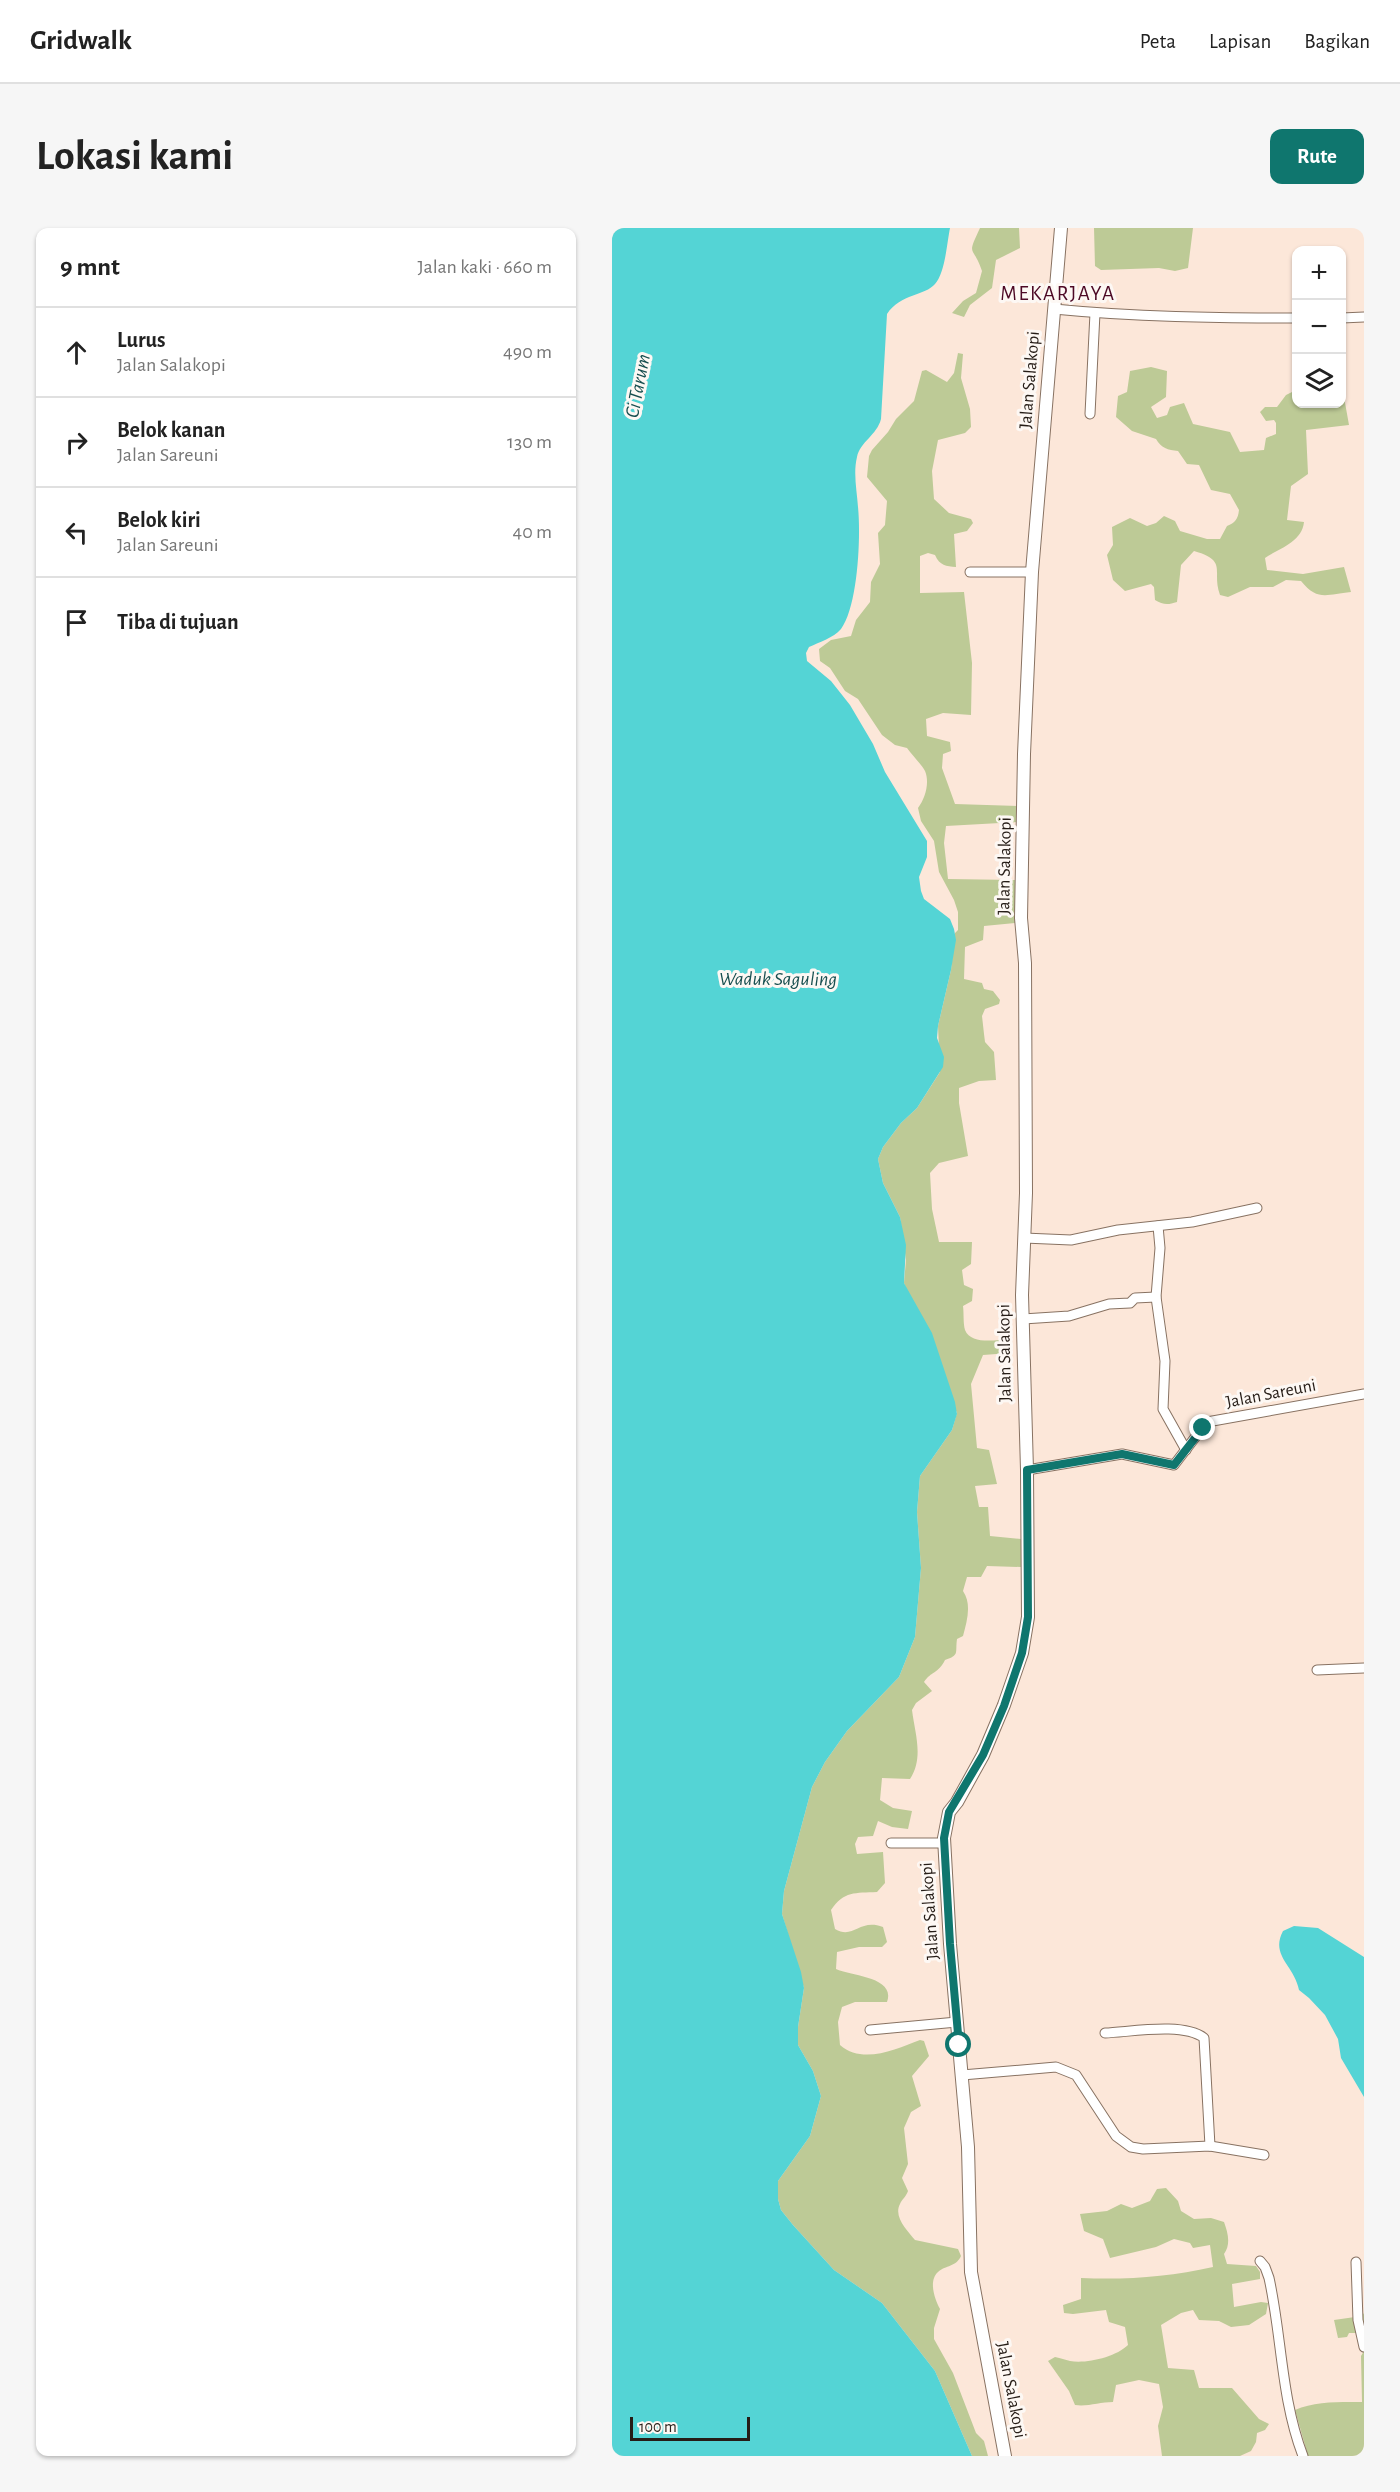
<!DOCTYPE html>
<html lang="id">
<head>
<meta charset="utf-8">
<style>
  body { margin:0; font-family:"Alegreya Sans",sans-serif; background:#f6f6f6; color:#222 }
  .controls { position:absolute; right:18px; top:18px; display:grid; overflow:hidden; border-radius:12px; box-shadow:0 2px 4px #0004 }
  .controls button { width:54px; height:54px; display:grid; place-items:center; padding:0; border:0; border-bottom:2px solid #e0e0e0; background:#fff; color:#222; font:30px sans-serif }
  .scale { position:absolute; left:18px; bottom:15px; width:120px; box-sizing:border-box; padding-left:6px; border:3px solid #261d17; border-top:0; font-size:16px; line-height:21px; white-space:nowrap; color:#261d17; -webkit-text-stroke:4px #fdf8f4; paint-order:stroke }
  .stop { position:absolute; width:18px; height:18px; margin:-14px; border:4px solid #0f766e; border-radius:50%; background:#fff }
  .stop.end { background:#0f766e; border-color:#fff; box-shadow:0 2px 6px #0008 }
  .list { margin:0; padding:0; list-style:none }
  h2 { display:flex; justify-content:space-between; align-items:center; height:78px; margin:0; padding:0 24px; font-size:26px }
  h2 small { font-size:20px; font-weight:400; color:#767676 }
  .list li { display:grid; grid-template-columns:39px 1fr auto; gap:18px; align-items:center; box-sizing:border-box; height:90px; padding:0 24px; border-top:2px solid #e0e0e0 }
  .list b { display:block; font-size:22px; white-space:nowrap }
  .list p { margin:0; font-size:20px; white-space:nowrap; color:#767676 }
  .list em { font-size:20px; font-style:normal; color:#767676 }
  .icon { flex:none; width:33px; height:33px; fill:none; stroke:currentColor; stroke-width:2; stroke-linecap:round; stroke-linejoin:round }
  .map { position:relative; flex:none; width:752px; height:2228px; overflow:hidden; border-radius:12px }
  header { display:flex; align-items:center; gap:36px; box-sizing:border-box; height:84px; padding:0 30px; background:#fff; border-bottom:2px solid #e0e0e0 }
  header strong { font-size:28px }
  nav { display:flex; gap:33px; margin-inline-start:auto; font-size:21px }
  .intro { display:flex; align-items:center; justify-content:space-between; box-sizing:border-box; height:144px; padding:0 36px }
  h1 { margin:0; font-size:42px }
  .button { padding:15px 27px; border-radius:12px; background:#0f766e; color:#fff; font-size:21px; font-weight:700 }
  main { display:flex; gap:36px; padding:0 36px }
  aside { flex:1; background:#fff; border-radius:12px; box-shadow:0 2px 4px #0004 }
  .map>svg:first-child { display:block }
  .green { fill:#bdca96 }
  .water { fill:#54d4d5 }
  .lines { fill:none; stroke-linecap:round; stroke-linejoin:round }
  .minor-casing { stroke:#887262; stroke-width:11 }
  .tertiary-casing { stroke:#887262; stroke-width:14 }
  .minor { stroke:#fff; stroke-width:9 }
  .tertiary { stroke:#fff; stroke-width:12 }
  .route { stroke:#0f766e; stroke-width:8 }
  .labels { text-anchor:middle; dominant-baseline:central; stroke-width:6; stroke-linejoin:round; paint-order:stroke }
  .street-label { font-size:18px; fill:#261d17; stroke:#fdf8f4 }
  .water-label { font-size:20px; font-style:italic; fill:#184f50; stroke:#fdf8f4 }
  .quarter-label { font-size:21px; letter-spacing:1.5px; fill:#4d0925; stroke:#fdf8f4 }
</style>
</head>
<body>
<header>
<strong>Gridwalk</strong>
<nav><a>Peta</a><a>Lapisan</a><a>Bagikan</a></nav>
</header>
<div class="intro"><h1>Lokasi kami</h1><a class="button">Rute</a></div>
<main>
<aside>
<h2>9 mnt<small>Jalan kaki · 660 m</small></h2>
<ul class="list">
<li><svg class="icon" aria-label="ahead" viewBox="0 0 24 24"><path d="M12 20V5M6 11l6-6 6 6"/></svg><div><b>Lurus</b><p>Jalan Salakopi</p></div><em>490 m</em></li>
<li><svg class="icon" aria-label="right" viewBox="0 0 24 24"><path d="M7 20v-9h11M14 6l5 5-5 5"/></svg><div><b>Belok kanan</b><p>Jalan Sareuni</p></div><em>130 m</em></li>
<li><svg class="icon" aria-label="left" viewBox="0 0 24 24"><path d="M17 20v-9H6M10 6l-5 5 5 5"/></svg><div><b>Belok kiri</b><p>Jalan Sareuni</p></div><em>40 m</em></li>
<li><svg class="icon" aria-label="arrive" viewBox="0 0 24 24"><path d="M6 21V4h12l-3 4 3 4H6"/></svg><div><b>Tiba di tujuan</b></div></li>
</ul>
</aside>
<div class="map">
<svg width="752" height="2228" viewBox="0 0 752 2228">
  <rect width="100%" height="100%" fill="#fce7d9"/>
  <g class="green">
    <path d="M368,0H407L408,20L384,32L380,60L358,77L352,89L340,85L351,73L364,65L370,43C361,16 354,30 368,0Z"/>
    <path d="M482,0H581L576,40L563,43L547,40L489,42L483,38Z"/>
    <path d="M346,125L351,126L349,150L358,181L359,199L353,205L326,212L320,243L322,271L337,285L359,291L361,295L355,303L342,306L344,339C334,338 328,338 323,327L316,325L308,328V365L352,364L360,435L359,487L331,485L314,491L315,508L338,514L339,523L331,526L330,540L343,576L406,578L408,594L334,598L332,615L336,651L403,652V695L372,698L371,712L353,719L352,751L370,755L372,761L381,763L388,772L387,776L373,781L370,788L372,806L373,814L382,824L384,852L367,853L347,860V875L356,928L327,935L318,945L320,981L327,1014H360L359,1036L350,1042L352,1057L361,1061L360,1073L351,1078C352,1085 351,1095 353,1102C359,1117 384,1112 397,1111L398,1125L371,1127L359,1156L365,1220L377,1222L385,1256L363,1258L367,1279H376L378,1308L409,1311V1339L375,1338L369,1349H355L351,1363C360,1376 355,1393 351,1408L345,1411C343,1425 348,1427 333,1432C326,1446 319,1443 312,1454L320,1463L304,1475L300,1482C303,1506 312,1529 298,1551L270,1550L268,1572L281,1580L300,1583L296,1601L280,1599L266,1593L261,1608L246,1609L243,1616L245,1626L271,1624L273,1655L265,1664C243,1665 232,1663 219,1682L223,1701C242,1712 247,1690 271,1699L275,1714L270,1719H247L225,1724L224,1741C240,1748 284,1749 275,1774H243L230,1779L226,1794L228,1817C251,1837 284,1821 308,1812L312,1813L317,1828L300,1848L309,1878L299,1884L292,1900L296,1936L290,1950L296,1963C294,1969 290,1971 288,1976C281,1989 296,2003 303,2012L346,2021L349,2028C344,2039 334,2037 326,2044C316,2053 323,2072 328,2081L322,2100V2111L341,2145L364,2205L372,2213L376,2228H360L323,2143L270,2075L222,2042L181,1997L169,1982L166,1971V1953L198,1908L209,1868L201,1843L186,1817V1799L192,1760L170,1686L172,1663L200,1559L213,1534L235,1503L287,1449L303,1409L309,1340L305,1284L308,1248L340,1202L345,1185L292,1055L294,1032L288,989L271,955L266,931L271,919L289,895L305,880L328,844L326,798L339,742L343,705L346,702V684L342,672L327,644L322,613L309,593L306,580C313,571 318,555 313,543C310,537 300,527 295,520L283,517L270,507L246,471L233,463L218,440L208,433L207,421L219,412L239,408L244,392L258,374L259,354L268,336L266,305L273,297L275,273L255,249L257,228L260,222L276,204L284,191L302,173L310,143L314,142L335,154L342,145Z"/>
    <path d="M539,139L555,143L554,169L539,179L545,190L555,187L558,179L572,175L581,196L618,204L628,224L652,222L654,210L664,206V195L662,192L654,193L648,184L653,179H665L674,167L684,162V176H730V158L737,197L694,202L696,246L679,258L675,292L692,294C690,314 668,320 653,330L655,342L691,346L732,339L739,364C715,366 706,374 689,353L674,352L661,359H638L616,369L608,367C599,343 617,333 582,323L569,337L565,374C556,377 551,377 543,372L542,359L539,356L513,363L501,352L495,327L501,317L500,299L518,290L535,298L544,295L552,288L563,293L568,303L595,311H608L615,298C623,295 626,291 627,282L618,266L599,262L587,237L575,236L566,223C556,222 549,220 544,211L520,203L504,189L506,168L515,164L518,143Z"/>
    <path d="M554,1960L566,1973L569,1983L582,1991L599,1990L612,1994C616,2005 619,2016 612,2026L615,2036L644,2038L648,2044V2051L620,2056L622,2079L649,2074L656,2075L654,2086L637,2097L619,2099L607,2093L587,2092L581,2082L569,2085L549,2097L556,2140L582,2142L587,2160H620L647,2191L657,2196L653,2202L645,2205L644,2214L639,2223L628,2228H550L546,2198L551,2179L547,2156L527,2152L504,2157L501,2174C488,2174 475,2179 463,2177L457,2163L436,2133L443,2129C449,2130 453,2132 458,2133C474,2136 504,2129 516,2117L513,2099L497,2094L494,2082L461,2086L452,2085L451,2077L469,2071V2050C514,2052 557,2049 601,2039L598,2017L581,2020L578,2015L562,2011L544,2019L498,2030L491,2011L472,2003L468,1986L495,1983L509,1976L520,1980L538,1973L545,1961Z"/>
    <path d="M752,2085V2107L751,2105H737L735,2109L726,2110L722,2092L750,2088Z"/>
    <path d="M752,2123V2228H696L683,2182C703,2173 729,2174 750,2174L749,2128Z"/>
  </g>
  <g class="water">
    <path d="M0,0H338C335,15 333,45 323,56C313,68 289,65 275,86L269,191C265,207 248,214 245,229C241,245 245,264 246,279C249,308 246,378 229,401C221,410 208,414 197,419L194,425L195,433L219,453L238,477L261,516L273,544L315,613V629L307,649L309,663L312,671L338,691L342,701L344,712L339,742L326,798L325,810L332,829L331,839L305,880L289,895L271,919L266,931L271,955L288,989L294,1017L292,1055L320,1105L343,1174L345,1186L340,1202L308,1248L305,1284L309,1340L303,1409L287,1449L235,1503L213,1534L200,1559L172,1663L170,1686L189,1744L192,1760L186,1799V1817L201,1843L209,1868L198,1908L166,1953V1971L169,1982L181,1997L222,2042L270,2075L323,2143L360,2228H0Z"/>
    <path d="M682,1698L706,1700L752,1729V1869L729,1830L726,1811L713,1787L697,1770L687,1762C682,1737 658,1728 671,1703Z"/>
  </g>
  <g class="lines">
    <defs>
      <g id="minor">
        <path d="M442,81C523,89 604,90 684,90"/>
        <path d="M730,90L752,89"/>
        <path d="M478,186L483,85"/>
        <path d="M358,344H420"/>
        <path d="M546,998L548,1020L544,1069L553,1133L551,1181L574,1222"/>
        <path d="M412,1010L459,1012L506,1002L580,994L645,980"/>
        <path d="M411,1091L457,1088L497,1076L518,1075L523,1070L544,1069"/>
        <path d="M415,1242L510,1226L562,1237L595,1194L752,1166"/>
        <path d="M705,1442L752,1440"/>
        <path d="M279,1615H332"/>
        <path d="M258,1802L345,1794"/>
        <path d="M493,1805C519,1804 571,1794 592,1810L598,1918"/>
        <path d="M350,1847L444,1839L464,1847L504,1908L519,1919L531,1921L598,1918L652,1927"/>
        <path d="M648,2033L653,2039L657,2050C670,2109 669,2171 691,2228"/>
        <path d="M744,2034L746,2092L752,2119"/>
      </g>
      <path id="tertiary" d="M393,2228L359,2044L356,1919L338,1716L332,1610L337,1584L345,1574L371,1527L392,1477L410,1425L416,1389L415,1242L410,1067L414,965L413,735L409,690L412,526L420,344L449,0"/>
    </defs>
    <use href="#minor" class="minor-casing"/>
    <use href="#tertiary" class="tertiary-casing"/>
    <use href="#minor" class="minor"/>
    <use href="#tertiary" class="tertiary"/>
  </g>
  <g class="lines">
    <path class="route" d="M347,1817L338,1716L332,1610L337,1584L371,1527L392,1478L410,1425L416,1389L415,1242L510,1226L562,1237L591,1200"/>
  </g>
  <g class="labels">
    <g class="street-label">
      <text transform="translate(418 152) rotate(-85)">Jalan Salakopi</text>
      <text transform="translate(393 638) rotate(-89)">Jalan Salakopi</text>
      <text transform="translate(393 1125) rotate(-91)">Jalan Salakopi</text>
      <text transform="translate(659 1166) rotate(-11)">Jalan Sareuni</text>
      <text transform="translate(318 1683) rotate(-94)">Jalan Salakopi</text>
      <text transform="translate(399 2162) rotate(79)">Jalan Salakopi</text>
    </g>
    <g class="water-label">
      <text transform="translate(26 158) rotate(-79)">Ci Tarum</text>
      <text x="166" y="751">Waduk Saguling</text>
    </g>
    <g class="quarter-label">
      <text x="446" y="65">MEKARJAYA</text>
    </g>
  </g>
</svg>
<div class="controls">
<button>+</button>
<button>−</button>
<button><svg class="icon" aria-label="layers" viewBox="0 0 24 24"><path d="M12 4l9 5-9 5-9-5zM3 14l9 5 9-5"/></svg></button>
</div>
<div class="scale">100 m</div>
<div class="stop" style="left:347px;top:1817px"></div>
<div class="stop end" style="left:591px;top:1200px"></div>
</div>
</main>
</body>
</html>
